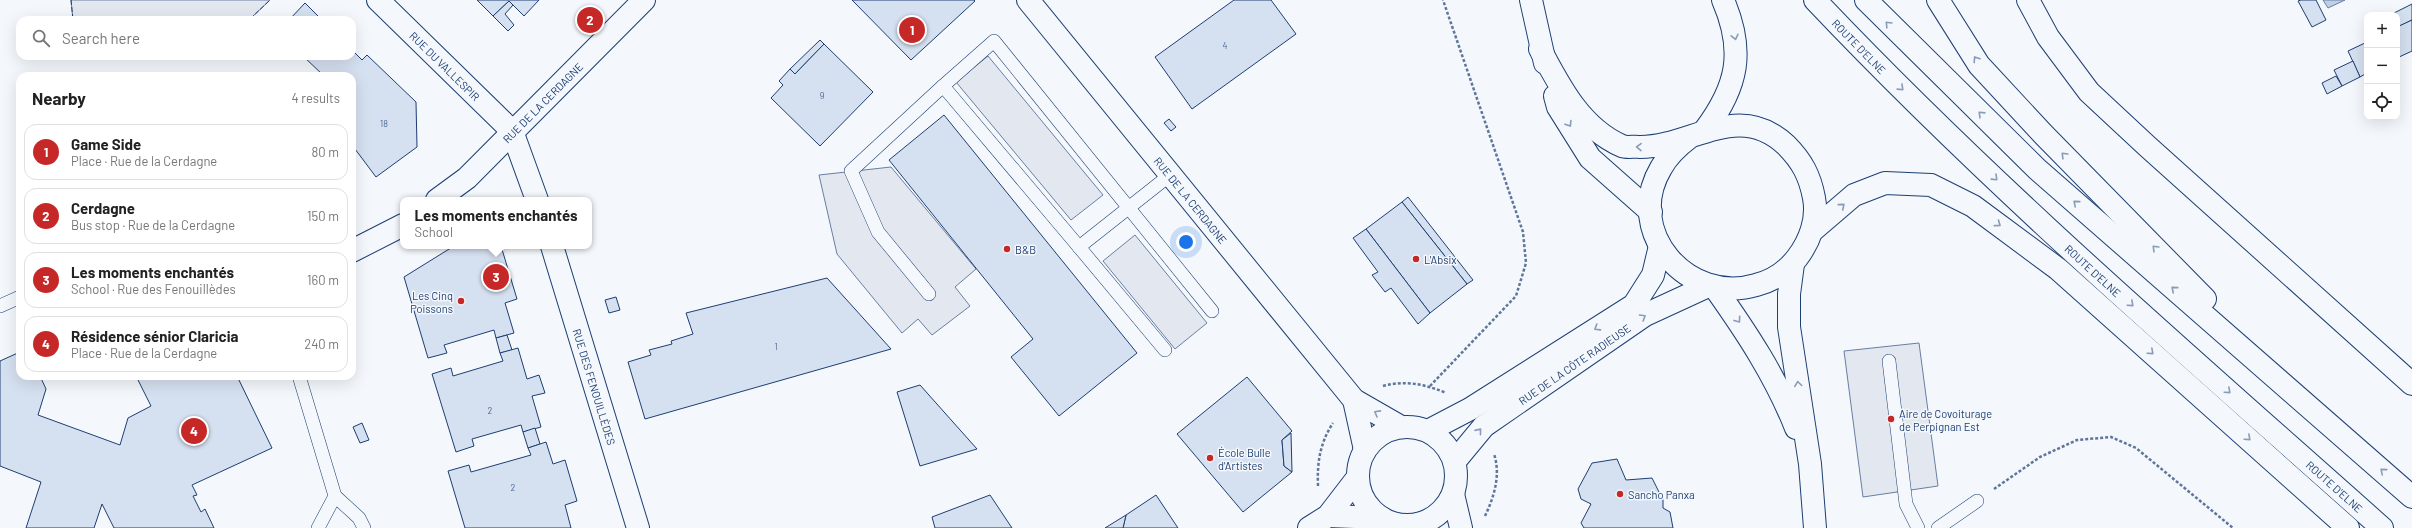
<!DOCTYPE html>
<html lang="en">
<head>
<meta charset="utf-8">
<style>
  body { margin:0; font-family:Barlow,sans-serif; background:#f6f6f6; color:#222 }
  .controls { position:absolute; right:12px; top:12px; display:grid; overflow:hidden; border-radius:8px; box-shadow:0 4px 16px #0002 }
  .controls button { width:36px; height:36px; display:grid; place-items:center; padding:0; border:0; border-bottom:1px solid #e0e0e0; background:#fff; color:#222; font:20px sans-serif }
  .you { position:absolute; left:1186px; top:242px; width:14px; height:14px; margin:-10px; border:3px solid #fff; border-radius:50%; background:#1a73e8; box-shadow:0 0 0 6px #1a73e833 }
  .badge { display:grid; place-items:center; width:26px; height:26px; border-radius:50%; background:#c62828; color:#fff; font-size:13px; font-weight:700 }
  .pin { position:absolute; translate:-50% -50%; border:2px solid #fff; box-shadow:0 1px 4px #0006 }
  .popup { position:absolute; left:400px; top:197px; width:192px; height:52px; box-sizing:border-box; display:grid; place-content:center; border-radius:8px; background:#fff; filter:drop-shadow(0 1px 3px #0005); font-size:13px; white-space:nowrap; color:#767676 }
  .popup b { font-size:15px; color:#222 }
  .popup::after { content:''; position:absolute; left:50%; top:100%; margin-left:-8px; border:8px solid transparent; border-top-color:#fff }
  .list { margin:0; padding:0; list-style:none }
  h2 { display:flex; justify-content:space-between; align-items:center; height:52px; margin:0; padding:0 16px; font-size:17px }
  h2 small { font-size:13px; font-weight:400; color:#767676 }
  .list li { display:grid; grid-template-columns:26px 1fr auto; gap:12px; align-items:center; box-sizing:border-box; height:56px; margin:0 8px 8px; padding:0 8px; border:1px solid #e0e0e0; border-radius:12px }
  .list b { display:block; font-size:15px; white-space:nowrap }
  .list p { margin:0; font-size:13px; white-space:nowrap; color:#767676 }
  .list em { font-size:13px; font-style:normal; color:#767676 }
  .icon { flex:none; width:22px; height:22px; fill:none; stroke:currentColor; stroke-width:2; stroke-linecap:round; stroke-linejoin:round }
  .map { position:relative; flex:none; width:2412px; height:528px; overflow:hidden }
  .search { position:absolute; background:#fff; box-shadow:0 4px 16px #0002; left:16px; top:16px; width:340px; height:44px; display:flex; align-items:center; gap:10px; box-sizing:border-box; padding:0 14px; border-radius:12px; color:#767676; font-size:15px }
  .panel { position:absolute; background:#fff; box-shadow:0 4px 16px #0002; left:16px; top:72px; width:340px; height:308px; border-radius:12px }
  .map>svg:first-child { display:block }
  .parking { fill:#e3e8f0; stroke:#687fa3 }
  .water { fill:#bed0e5; stroke:#687fa3 }
  .building { fill:#d5e0f0; stroke:#1d3f73 }
  .lines { fill:none; stroke-linecap:round; stroke-linejoin:round }
  .service-casing { stroke:#1d3f73; stroke-width:14 }
  .minor-casing { stroke:#1d3f73; stroke-width:24 }
  .tertiary-casing { stroke:#1d3f73; stroke-width:24 }
  .secondary-casing { stroke:#1d3f73; stroke-width:24 }
  .trunk-casing { stroke:#1d3f73; stroke-width:24 }
  .path { stroke:#5e769c; stroke-width:2.5; stroke-dasharray:3 2; stroke-linecap:butt }
  .service { stroke:#f4f7fb; stroke-width:13 }
  .minor { stroke:#f4f7fb; stroke-width:22 }
  .tertiary { stroke:#f4f7fb; stroke-width:22 }
  .secondary { stroke:#f4f7fb; stroke-width:22 }
  .trunk { stroke:#f4f7fb; stroke-width:22 }
  .fence { stroke:#1d3f73; stroke-width:1; stroke-dasharray:5 2; stroke-linecap:butt }
  .oneway { stroke:#889bb7 }
  .poi-dot { fill:#c62828; stroke:#f4f7fb; stroke-width:1.5 }
  .labels { text-anchor:middle; dominant-baseline:central; stroke-width:3; stroke-linejoin:round; paint-order:stroke }
  .number-label { font-size:9px; fill:#4b6792 }
  .street-label { font-size:11px; fill:#1d3f73; stroke:#f4f7fb }
  .poi-label { font-size:11px; fill:#1d3f73; stroke:#f4f7fb; text-anchor:start }
</style>
</head>
<body>
<div class="map">
<svg width="2412" height="528" viewBox="0 0 2412 528">
  <rect width="100%" height="100%" fill="#f4f7fb"/>
  <g class="parking">
    <path d="M71,0H270L250,19L73,20Z"/>
    <path d="M988,56L1103,195L1071,220L956,82Z"/>
    <path d="M891,167L976,269L955,287L970,306L932,335L918,319L902,333L837,254L819,175Z"/>
    <path d="M1135,235L1207,323L1175,349L1103,261Z"/>
    <path d="M1919,343L1938,486L1863,497L1844,351Z"/>
  </g>
  <path class="water" d="M2323,0H2345L2328,8Z"/>
  <g class="building">
    <path d="M477,0H539L524,16L509,1L493,16Z"/>
    <path d="M852,0H974L975,1L911,60Z"/>
    <path d="M1234,0H1271L1296,34L1192,109L1155,57Z"/>
    <path d="M2301,0H2316L2326,20L2312,27L2298,1Z"/>
    <path d="M509,1L513,5L505,14L514,25L508,31L493,16Z"/>
    <path d="M305,3L322,20H289Z"/>
    <path d="M2412,4V20L2400,26L2394,13Z"/>
    <path d="M2412,20V51L2397,58V27Z"/>
    <path d="M820,40L824,44L795,74L790,69Z"/>
    <path d="M2367,42V73L2360,77L2348,51Z"/>
    <path d="M824,44L873,92L820,146L771,98L783,85L779,81L790,69L795,74Z"/>
    <path d="M352,50L362,60L367,55L416,102L417,147L376,177L352,145V76H324L303,56H352Z"/>
    <path d="M2353,61L2360,77L2342,86L2334,70Z"/>
    <path d="M2336,76L2342,86L2327,94L2322,83Z"/>
    <path d="M944,115L1137,353L1059,416L1011,357L1033,339L889,160Z"/>
    <path d="M1169,119L1176,127L1171,131L1164,123Z"/>
    <path d="M1408,197L1473,280L1467,284L1402,202Z"/>
    <path d="M1402,202L1467,284L1430,313L1366,229Z"/>
    <path d="M1366,229L1430,313L1418,324L1391,288L1385,292L1372,275L1378,272L1353,238Z"/>
    <path d="M454,246H501L517,299L505,303L514,333L496,338L494,330L444,345L447,353L428,358L404,277Z"/>
    <path d="M827,278L891,349L645,419L628,362L651,355L649,350L672,344L671,341L693,334L686,313Z"/>
    <path d="M616,297L620,310L609,313L605,300Z"/>
    <path d="M507,335L512,350L500,353L496,338Z"/>
    <path d="M518,348L527,379L539,375L545,393L532,396L541,427L523,432L521,425L472,439L474,446L456,452L432,374L451,368L453,376L503,361L500,353Z"/>
    <path d="M20,352V376H40L46,389L38,415L120,445L128,418L151,406L136,376H237L272,448L192,485L197,495L193,496L201,512L205,509L214,528H114L102,504L94,528H26L41,482L0,466V361Z"/>
    <path d="M1247,377L1292,431L1282,440L1284,466L1292,472L1243,512L1177,434Z"/>
    <path d="M920,385L977,449L920,466L897,392Z"/>
    <path d="M362,423L369,440L360,443L353,427Z"/>
    <path d="M535,428L540,444L528,448L523,432Z"/>
    <path d="M1291,433L1292,472L1284,466L1282,440Z"/>
    <path d="M546,442L553,464L565,460L577,501L565,505L571,528H465L448,471L469,465L471,472L531,455L528,448Z"/>
    <path d="M1617,459L1626,480L1652,478L1663,500V508L1670,512L1673,528H1584L1581,523L1591,504L1581,499L1578,489L1592,463Z"/>
    <path d="M990,495L1012,528H935L932,517Z"/>
    <path d="M1156,495L1178,528H1123L1126,515Z"/>
    <path d="M1126,515L1123,528H1105Z"/>
  </g>
  <g class="lines">
    <defs>
      <g id="service">
        <path d="M943,86L994,41L1212,311"/>
        <path d="M1079,247L1165,350"/>
        <path d="M929,294L878,232L851,171L943,86L1079,247L1170,175"/>
        <path d="M0,306L20,297"/>
        <path d="M1889,361L1906,504L1918,528"/>
        <path d="M299,376L335,496L318,528"/>
        <path d="M335,496L359,518L364,528"/>
        <path d="M1938,528L1977,501"/>
      </g>
      <g id="minor">
        <path id="s1" d="M378,0L512,131L537,200"/>
        <path id="s2" d="M1028,0L1354,400L1401,427"/>
        <path d="M2028,0L2048,37L2089,92L2147,146L2412,384"/>
        <path id="s3" d="M437,200L467,178L644,0"/>
        <path id="s4" d="M552,246L638,528"/>
        <path d="M352,251L403,225"/>
        <path d="M1354,400L1365,450"/>
        <circle cx="1407" cy="476" r="49"/>
        <path d="M1428,431L1470,409L1634,305L1653,275L1660,246"/>
        <path id="s5" d="M1455,461L1484,426L1645,315L1708,286"/>
        <path d="M1453,494L1461,528"/>
        <path d="M1328,516L1382,518"/>
        <path d="M1309,528L1328,516L1358,477"/>
      </g>
      <g id="tertiary">
        <path d="M1793,264L1789,294V327L1810,464L1815,528"/>
        <path d="M1715,288C1747,333 1776,377 1796,428"/>
      </g>
      <g id="secondary">
        <path d="M1531,0L1545,63"/>
        <path d="M1540,49C1560,87 1581,128 1622,146C1627,148 1635,146 1640,147C1692,147 1738,100 1786,145C1802,161 1810,176 1814,198C1818,219 1810,241 1797,258C1787,271 1772,281 1756,285C1688,305 1623,232 1661,168C1668,155 1678,146 1690,137"/>
        <path d="M1555,96L1558,107L1590,158L1651,212"/>
      </g>
      <g id="trunk">
        <path id="s6" d="M1815,0C1993,188 2189,356 2382,528"/>
        <path d="M1866,0L2037,169L2412,497"/>
        <path d="M1938,0L1979,65L2043,134L2205,299"/>
        <path d="M1705,130C1738,86 1745,51 1723,0"/>
        <path d="M1812,231L1854,195L1885,183L1931,185L1973,206L2058,269L2348,528"/>
      </g>
    </defs>
    <use href="#service" class="service-casing"/>
    <use href="#minor" class="minor-casing"/>
    <use href="#tertiary" class="tertiary-casing"/>
    <use href="#secondary" class="secondary-casing"/>
    <use href="#trunk" class="trunk-casing"/>
    <g class="path">
      <path d="M1383,386C1405,380 1425,384 1446,393"/>
      <path d="M1430,386L1516,296L1526,263L1523,232L1443,0"/>
      <path d="M1318,486C1317,462 1320,443 1333,423"/>
      <path d="M1994,489L2040,457L2077,440L2111,437L2136,448L2233,528"/>
      <path d="M1485,516C1494,497 1501,475 1494,454"/>
    </g>
    <use href="#service" class="service"/>
    <use href="#minor" class="minor"/>
    <use href="#tertiary" class="tertiary"/>
    <use href="#secondary" class="secondary"/>
    <use href="#trunk" class="trunk"/>
    <g class="fence">
      <path d="M71,0L73,20"/>
      <path d="M222,20L250,19L270,0"/>
    </g>
  </g>
  <defs><path id="oneway-chevron" d="M-2-3.5L2.5 0L-2 3.5" fill="none" stroke-width="1.6" stroke-linecap="round" stroke-linejoin="round"/></defs>
  <g class="oneway">
    <use href="#oneway-chevron" transform="translate(1888 24) rotate(-134)"/>
    <use href="#oneway-chevron" transform="translate(1735 37) rotate(77)"/>
    <use href="#oneway-chevron" transform="translate(1976 59) rotate(-123)"/>
    <use href="#oneway-chevron" transform="translate(1901 88) rotate(44)"/>
    <use href="#oneway-chevron" transform="translate(1981 114) rotate(-136)"/>
    <use href="#oneway-chevron" transform="translate(1569 124) rotate(58)"/>
    <use href="#oneway-chevron" transform="translate(1639 147) rotate(-179)"/>
    <use href="#oneway-chevron" transform="translate(2064 155) rotate(-135)"/>
    <use href="#oneway-chevron" transform="translate(1995 178) rotate(44)"/>
    <use href="#oneway-chevron" transform="translate(2076 203) rotate(-139)"/>
    <use href="#oneway-chevron" transform="translate(1842 206) rotate(-40)"/>
    <use href="#oneway-chevron" transform="translate(1998 224) rotate(36)"/>
    <use href="#oneway-chevron" transform="translate(2155 248) rotate(-135)"/>
    <use href="#oneway-chevron" transform="translate(2174 289) rotate(-139)"/>
    <use href="#oneway-chevron" transform="translate(2131 304) rotate(42)"/>
    <use href="#oneway-chevron" transform="translate(1643 317) rotate(-31)"/>
    <use href="#oneway-chevron" transform="translate(1738 320) rotate(54)"/>
    <use href="#oneway-chevron" transform="translate(1597 328) rotate(148)"/>
    <use href="#oneway-chevron" transform="translate(2151 352) rotate(42)"/>
    <use href="#oneway-chevron" transform="translate(1798 384) rotate(-98)"/>
    <use href="#oneway-chevron" transform="translate(2228 391) rotate(42)"/>
    <use href="#oneway-chevron" transform="translate(1377 413) rotate(-151)"/>
    <use href="#oneway-chevron" transform="translate(1479 431) rotate(-51)"/>
    <use href="#oneway-chevron" transform="translate(2248 438) rotate(42)"/>
    <use href="#oneway-chevron" transform="translate(2383 471) rotate(-139)"/>
  </g>
  <g class="poi-dot">
    <circle cx="1007" cy="249" r="4"/>
    <circle cx="1416" cy="259" r="4"/>
    <circle cx="461" cy="301" r="4"/>
    <circle cx="1891" cy="419" r="4"/>
    <circle cx="1210" cy="458" r="4"/>
    <circle cx="1620" cy="494" r="4"/>
  </g>
  <g class="labels">
    <g class="number-label">
      <text x="1225" y="45">4</text>
      <text x="822" y="95">9</text>
      <text x="384" y="123">18</text>
      <text x="776" y="346">1</text>
      <text x="490" y="410">2</text>
      <text x="513" y="487">2</text>
    </g>
    <g class="street-label">
      <text stroke="none"><textPath href="#s6" startOffset="64">ROUTE D'ELNE</textPath></text>
      <text stroke="none"><textPath href="#s1" startOffset="94">RUE DU VALLESPIR</textPath></text>
      <text stroke="none"><textPath href="#s3" startOffset="144">RUE DE LA CERDAGNE</textPath></text>
      <text stroke="none"><textPath href="#s2" startOffset="258">RUE DE LA CERDAGNE</textPath></text>
      <text stroke="none"><textPath href="#s6" startOffset="388">ROUTE D'ELNE</textPath></text>
      <text stroke="none"><textPath href="#s5" startOffset="155">RUE DE LA CÔTE RADIEUSE</textPath></text>
      <text stroke="none"><textPath href="#s4" startOffset="147">RUE DES FENOUILLÈDES</textPath></text>
      <text stroke="none"><textPath href="#s6" startOffset="712">ROUTE D'ELNE</textPath></text>
    </g>
    <g class="poi-label">
      <text x="1015" y="249">B&amp;B</text>
      <text x="1424" y="259">L'Absix</text>
      <text x="453" y="295" text-anchor="end">Les Cinq<tspan x="453" dy="13">Poissons</tspan></text>
      <text x="1899" y="413">Aire de Covoiturage<tspan x="1899" dy="13">de Perpignan Est</tspan></text>
      <text x="1218" y="452">École Bulle<tspan x="1218" dy="13">d'Artistes</tspan></text>
      <text x="1628" y="494">Sancho Panxa</text>
    </g>
  </g>
</svg>
<div class="controls">
<button>+</button>
<button>−</button>
<button><svg class="icon" aria-label="locate" viewBox="0 0 24 24"><circle cx="12" cy="12" r="6"/><path d="M12 2v4M12 18v4M2 12h4M18 12h4"/></svg></button>
</div>
<div class="you"></div>
<div class="pin badge" style="left:912px;top:30px">1</div>
<div class="pin badge" style="left:590px;top:20px">2</div>
<div class="pin badge" style="left:496px;top:277px">3</div>
<div class="popup"><b>Les moments enchantés</b>School</div>
<div class="pin badge" style="left:194px;top:431px">4</div>
<div class="search"><svg class="icon" aria-label="search" viewBox="0 0 24 24"><circle cx="10" cy="10" r="6"/><path d="M15 15l6 6"/></svg>Search here</div>
<section class="panel">
<h2>Nearby<small>4 results</small></h2>
<ul class="list">
<li><span class="badge">1</span><div><b>Game Side</b><p>Place · Rue de la Cerdagne</p></div><em>80 m</em></li>
<li><span class="badge">2</span><div><b>Cerdagne</b><p>Bus stop · Rue de la Cerdagne</p></div><em>150 m</em></li>
<li><span class="badge">3</span><div><b>Les moments enchantés</b><p>School · Rue des Fenouillèdes</p></div><em>160 m</em></li>
<li><span class="badge">4</span><div><b>Résidence sénior Claricia</b><p>Place · Rue de la Cerdagne</p></div><em>240 m</em></li>
</ul>
</section>
</div>
</body>
</html>
